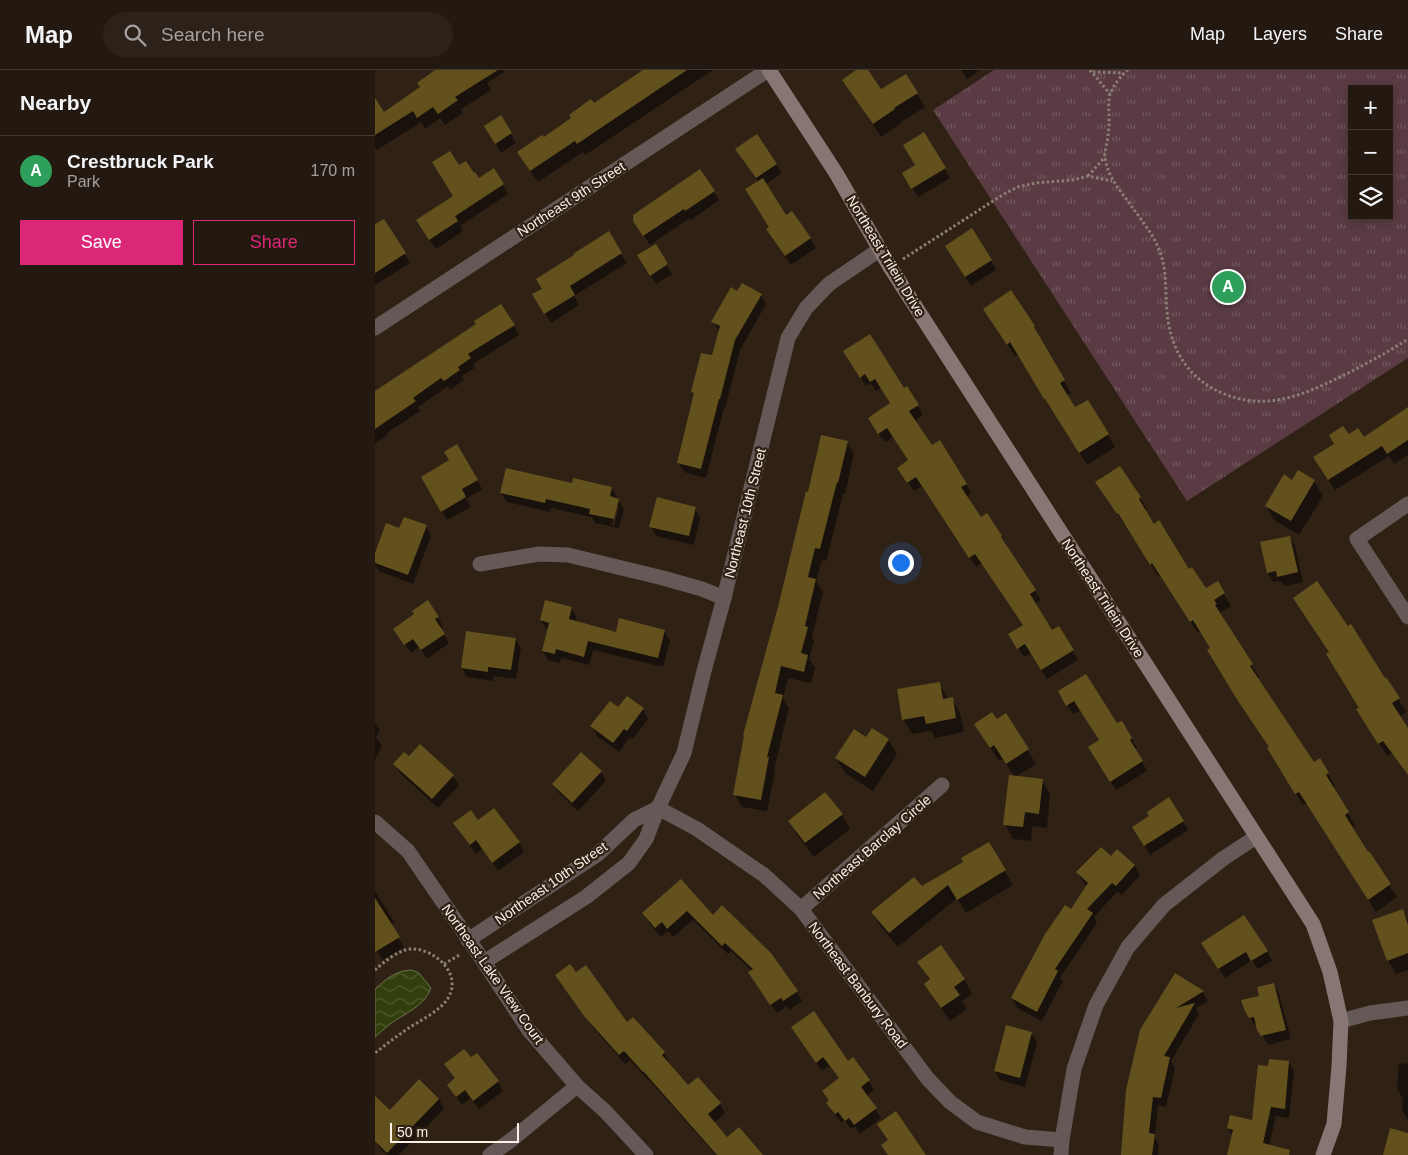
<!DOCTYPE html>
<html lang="en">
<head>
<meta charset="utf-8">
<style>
  body { margin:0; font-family:Helvetica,sans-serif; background:#2c2219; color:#f1f3f6 }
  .controls { position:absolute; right:15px; top:15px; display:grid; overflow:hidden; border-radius:0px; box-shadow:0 2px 12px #0003 }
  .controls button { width:45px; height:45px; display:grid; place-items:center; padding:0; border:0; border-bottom:1px solid #413830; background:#241910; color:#f1f3f6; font:25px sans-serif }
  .scale { position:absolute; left:15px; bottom:12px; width:129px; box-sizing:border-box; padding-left:5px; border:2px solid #fbf0e8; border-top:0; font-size:14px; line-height:18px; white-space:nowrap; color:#fbf0e8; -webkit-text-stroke:4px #302115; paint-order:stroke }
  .you { position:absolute; left:525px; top:492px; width:18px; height:18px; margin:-12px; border:4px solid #fff; border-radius:50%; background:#1a73e8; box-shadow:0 0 0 8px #1a73e833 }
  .badge { display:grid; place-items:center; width:32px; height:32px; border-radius:50%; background:#db2777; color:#fff; font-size:16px; font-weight:700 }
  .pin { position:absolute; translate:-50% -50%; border:2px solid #fff; box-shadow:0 1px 5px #0006 }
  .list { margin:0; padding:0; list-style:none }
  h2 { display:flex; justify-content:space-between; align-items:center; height:65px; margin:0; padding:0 20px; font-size:21px }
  h2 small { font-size:16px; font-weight:400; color:#a3a09f }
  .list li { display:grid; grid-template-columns:32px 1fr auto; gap:15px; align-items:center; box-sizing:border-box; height:70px; padding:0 20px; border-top:1px solid #413830 }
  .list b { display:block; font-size:19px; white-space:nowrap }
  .list p { margin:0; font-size:16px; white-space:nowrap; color:#a3a09f }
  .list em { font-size:16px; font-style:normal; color:#a3a09f }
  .actions { display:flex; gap:10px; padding:15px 20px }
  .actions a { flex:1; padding:11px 0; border:1px solid #db2777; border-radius:0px; text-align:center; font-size:18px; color:#db2777 }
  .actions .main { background:#db2777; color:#fff }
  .icon { flex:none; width:28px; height:28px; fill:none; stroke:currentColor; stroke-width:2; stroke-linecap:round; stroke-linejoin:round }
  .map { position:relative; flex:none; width:1033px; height:1085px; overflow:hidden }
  header { display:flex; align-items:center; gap:30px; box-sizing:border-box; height:70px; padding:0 25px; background:#241910; border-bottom:1px solid #413830 }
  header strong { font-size:24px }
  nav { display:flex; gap:28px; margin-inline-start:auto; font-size:18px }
  .search { width:350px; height:45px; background:#2c2219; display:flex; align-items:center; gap:12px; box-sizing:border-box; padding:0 18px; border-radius:28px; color:#a3a09f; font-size:19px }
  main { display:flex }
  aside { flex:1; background:#241910 }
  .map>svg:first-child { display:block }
  .park { fill:url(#park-tufts); fill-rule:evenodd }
  .water { fill:url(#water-waves); stroke:#6e734d }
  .shadow { fill:#0007; fill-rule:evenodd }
  .building { fill:#62511d }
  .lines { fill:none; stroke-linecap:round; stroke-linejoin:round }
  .path { stroke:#8b7e74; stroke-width:3; stroke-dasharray:2.5 2.5; stroke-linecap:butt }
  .street { stroke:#645957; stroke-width:15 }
  .secondary { stroke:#877673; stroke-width:15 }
  .labels { text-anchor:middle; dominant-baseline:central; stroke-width:4.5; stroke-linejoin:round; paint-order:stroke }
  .street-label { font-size:14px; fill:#fbf0e8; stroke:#302115 }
</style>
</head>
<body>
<header>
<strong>Map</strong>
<div class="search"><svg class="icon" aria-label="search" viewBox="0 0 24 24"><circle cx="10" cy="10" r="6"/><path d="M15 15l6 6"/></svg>Search here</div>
<nav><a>Map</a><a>Layers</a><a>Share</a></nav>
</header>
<main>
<aside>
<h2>Nearby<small></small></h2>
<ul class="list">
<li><span class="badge" style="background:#2e9e5b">A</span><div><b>Crestbruck Park</b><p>Park</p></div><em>170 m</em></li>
</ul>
<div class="actions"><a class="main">Save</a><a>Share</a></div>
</aside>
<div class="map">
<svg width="1033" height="1085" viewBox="0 0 1033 1085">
  <defs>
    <pattern id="park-tufts" width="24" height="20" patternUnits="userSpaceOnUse" patternTransform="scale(1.25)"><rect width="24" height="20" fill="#5a3b44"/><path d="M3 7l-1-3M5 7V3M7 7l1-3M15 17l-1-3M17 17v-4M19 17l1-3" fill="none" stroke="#73585f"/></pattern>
    <pattern id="water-waves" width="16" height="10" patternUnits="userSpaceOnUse" patternTransform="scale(1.25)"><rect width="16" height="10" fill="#323e0b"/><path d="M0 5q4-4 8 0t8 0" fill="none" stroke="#515a2f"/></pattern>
  </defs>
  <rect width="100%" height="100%" fill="#302115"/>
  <path class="park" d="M619,0H1033V288L812,431L558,40ZM977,19H1014V146H977Z"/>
  <path class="water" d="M37,900L44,903L56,918C50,936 30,943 15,954C10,958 5,963 0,967V919C13,908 19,901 37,900Z"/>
  <g class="shadow">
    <path d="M62,0H128L129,2L112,13L116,20L86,39L88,43L70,55L65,48L50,59L46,52L2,80L0,77V40L9,44L46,18Z"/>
    <path d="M271,0H338L210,85L208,82L163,112L150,94L169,69Z"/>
    <path d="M483,0H491L506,21L530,5L550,37L526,52V53L506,67L469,10Z"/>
    <path d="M586,0H605L592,9Z"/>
    <path d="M126,47L141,73L126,83L110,57Z"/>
    <path d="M549,64L575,108L543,127L528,103L542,95Z"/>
    <path d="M367,89L401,94L407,103L390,115L410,147L435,168L441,178L416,195L398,169L384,112Z"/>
    <path d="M84,97L99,105L74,148L75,150L128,115L133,124L85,156L88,161L61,179L48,160L79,126Z"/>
    <path d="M325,101L344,130L316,150L315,148L275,175L257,147Z"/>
    <path d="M9,151L35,193L0,215V156Z"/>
    <path d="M233,163L252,193L199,226L204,235L176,253L159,225L168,219Z"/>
    <path d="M280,176L297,204L281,214L264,186Z"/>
    <path d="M577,186L616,190L621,200L596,216Z"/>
    <path d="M363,223L386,225L391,234L365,280L350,338H349L331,408L309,402L303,393L320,326L318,322L338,287L345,262L338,252Z"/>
    <path d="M617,252L659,257L666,269L665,270L696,323L692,326L700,339L733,365L740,377L712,395L678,341H677L644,284L640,286Z"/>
    <path d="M139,256L144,265L98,294L100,298L87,306L89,310L75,320L73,316L43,337L45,341L12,363L13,365L0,373V332Z"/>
    <path d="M475,290L528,320L543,335L548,345L539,351L557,377L591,414L596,423L591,427L605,449L612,445L626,467L632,476L631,477L666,530L660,534L677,561L684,557L703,590L672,609L656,583L649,587L635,565L649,556L607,493L601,497L547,416L539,421L529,407L534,391L518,367L510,372L500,358L516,334L506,318L501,321L496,313L491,316Z"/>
    <path d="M1033,339V385L1019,394L1014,386L960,420L946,399L973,366L989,369Z"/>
    <path d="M472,372L479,384L470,424H468L451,491L447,490L441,511L448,522L437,566L439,571L434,589L440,598L436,613L413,608L408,628L414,638L399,699L400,701L392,741L367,737L360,724L434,423Z"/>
    <path d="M82,376L107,419L91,429L96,437L72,450L47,408L76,390Z"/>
    <path d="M924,402L939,411L948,426L924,465L899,450L891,436L918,411Z"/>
    <path d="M198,415L236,418L242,427L241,429L243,430L249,439L244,458L220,453L217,447L176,438L175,442L132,432L126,423ZM241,436H244L239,456L237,455Z"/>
    <path d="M729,425L765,427L772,440L770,441L778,455L831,520L842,513L856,536L845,543L848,547L847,548L884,607L882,608L938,694L945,690L960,716L958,717L980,755L976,757L1022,827L1001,842L932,733L928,735L901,691L895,678L826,561L823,563L785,505L783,506L751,454L750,455Z"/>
    <path d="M320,438L325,447L319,475L281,466L276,456Z"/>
    <path d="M51,456L56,466L38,514L4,501L0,495V486L25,459Z"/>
    <path d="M914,467L920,476L928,512L909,516L906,511L898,512L893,503L886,473Z"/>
    <path d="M919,528L1009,610L1011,609L1031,642L1025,647L1033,660V705L1017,683L1012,686L991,653L985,638L955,583Z"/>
    <path d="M196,538L202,548L200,552L242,564L289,561L295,571L288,597L218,580L214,595L186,588L185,593L173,590L168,581L174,560H172L166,550Z"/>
    <path d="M63,547L68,557L65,559L74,573L52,589L44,577L36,583L25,568Z"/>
    <path d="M140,569L146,578L141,609L118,606V611L92,607L87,598Z"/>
    <path d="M564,613L573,629H577L585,643L589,662L560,668L556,661L537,664L529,650L523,620Z"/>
    <path d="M684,622L742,655L746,652L762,678L760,679L772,701L741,720L720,687L725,671L706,640L698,644Z"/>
    <path d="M244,639H268L273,649L258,669L255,667L244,682L222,666L217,656Z"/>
    <path d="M631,645L661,694L640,707L667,710L675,724L672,758L657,756L656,771L638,769L630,754L640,707L628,689L624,691L609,668Z"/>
    <path d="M0,652L5,660L1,667L7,676L0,690Z"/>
    <path d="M491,668L513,669L522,684L498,721L470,703L461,688Z"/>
    <path d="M45,676L78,706L84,715L63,738L25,703L20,694L34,688Z"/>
    <path d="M226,702L231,711L203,741L184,723L178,714Z"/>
    <path d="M467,745L475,759L439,787L423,766L414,752Z"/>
    <path d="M808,751L813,760L775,785L764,767Z"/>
    <path d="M102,752L144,773L149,782L123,801L107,779L101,784L80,753Z"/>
    <path d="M613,773L638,815L591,843L582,828L523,877L506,857L498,843L547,818L590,792Z"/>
    <path d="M742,780L760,796L765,805L747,825L743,821L719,847L722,853L685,908L688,911L667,951L642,938L637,928L713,816L708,812L703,803L736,788Z"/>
    <path d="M306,810L338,846L422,922L427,931L414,940L412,936L402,943L380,912L377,901L356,881L353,884L318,850L298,867L293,861L286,867L274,853L268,843Z"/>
    <path d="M0,821L19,852L15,855L29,877L8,890L0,878Z"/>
    <path d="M1027,841L1033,851V854H1032L1033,859V900L1021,904L1013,890Z"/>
    <path d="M892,881L897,891L883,899L877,890L850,908L833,883Z"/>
    <path d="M544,892L589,909L597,924L587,931L592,939L575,951L559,928L551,914L555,911Z"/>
    <path d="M181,905L252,954L289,983L294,992L293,994L313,1017L345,1034L350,1043L339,1053L352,1069L386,1085H341L274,1010V1011L255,990L250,994L216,955Z"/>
    <path d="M800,905L828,922L833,931L821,938L824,944L796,991L800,998L791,1037L783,1035L780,1067L784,1075L783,1085H747Z"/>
    <path d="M899,914L904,924L916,969L893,975L882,956L881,957L870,939Z"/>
    <path d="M656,963L662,972L650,1017L625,1010L620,1001Z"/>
    <path d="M423,966L473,993L494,1011L499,1020L492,1026L506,1048L485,1064L480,1056L476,1059L469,1050L466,1053L453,1033L465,1009L454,996L447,1001Z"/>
    <path d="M96,989L123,1012L128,1021L104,1039L95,1028L87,1035L73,1015L81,1009Z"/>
    <path d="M914,993L919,1002L914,1048L901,1046L894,1076L900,1085H853L858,1067L853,1058L878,1052L894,997Z"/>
    <path d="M1024,993L1033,994V1050L1027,1040L1028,1029L1022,1018Z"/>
    <path d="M64,1029L69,1039L24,1085H12L4,1077L0,1071V1040L15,1041Z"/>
  </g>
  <g class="building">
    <path d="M60,0H123L80,27L83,30L63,44L58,37L42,48L38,41L0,65V28L9,42L45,17L42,13Z"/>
    <path d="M268,0H312L202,74L200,71L155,101L142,82L167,65L169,67L196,48L194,45L216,29L219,33Z"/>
    <path d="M481,0H493L506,19L531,4L543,23L519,38L520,39L498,54L467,10Z"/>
    <path d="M126,45L137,63L120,74L109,56Z"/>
    <path d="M549,62L571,98L536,119L527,103L540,95L528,75Z"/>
    <path d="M382,64L402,94L381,108L360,79Z"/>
    <path d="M75,81L84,95L91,91L99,103L100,102L104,108L119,98L129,114L80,146L83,151L54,170L41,150L78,126L57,92Z"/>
    <path d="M325,99L340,121L310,141L309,139L268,166L258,151V145Z"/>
    <path d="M388,108L411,145L417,141L436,168L410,186L391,159L394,157L370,119Z"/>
    <path d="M9,149L31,183L0,203V154Z"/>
    <path d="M597,158L617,190L590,207L570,176Z"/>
    <path d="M234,161L247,183L195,216L200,225L169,244L157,224L167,219L161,209L199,185L198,184Z"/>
    <path d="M281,174L293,194L275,206L262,185Z"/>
    <path d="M367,213L387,224L360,270L345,329H344L326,399L302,393L319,323L316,322L326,283L337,285L345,256L336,252L356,217L362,221Z"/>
    <path d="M636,220L660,256L659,257L690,310L685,313L700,337L713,330L734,364L704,383L670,329H669L635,272L632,275L608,239Z"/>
    <path d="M126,234L140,255L93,284L96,288L83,297L85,300L69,311L66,308L38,328L41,331L0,359V321L101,254L99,251Z"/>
    <path d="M495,264L529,318L532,316L544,335L534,341L557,375L565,370L592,414L586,417L606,447L612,443L627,466L626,467L661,520L655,524L677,560L684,556L699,580L666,600L650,574L642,579L633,564L648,555L600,484L594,488L541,407L532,413L522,398L533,390L512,358L503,364L493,348L515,333L500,309L495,312L490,304L485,308L468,281Z"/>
    <path d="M1033,337V370L1012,384L1007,376L953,410L938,387L959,374L954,365L968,356L974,364L983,358L989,367Z"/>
    <path d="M446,365L473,371L463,413L462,412L445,479L440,478L433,507L441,509L430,556L433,557L426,583L433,585L429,602L406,596L400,623L408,625L392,687H394L386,730L358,725L369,666L368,665L403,537L431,421L433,422Z"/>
    <path d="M82,374L103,410L87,419L91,427L66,442L46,407L74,390L69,382Z"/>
    <path d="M745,396L766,427L764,429L779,454L784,450L814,499L817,497L831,518L843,511L850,523L839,530L842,534L840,535L878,594L875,596L939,692L945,688L954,703L951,705L974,742L970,745L993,782L994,781L1016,814L993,830L924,722L920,724L892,678L894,677L863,631L832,580L835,578L818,550L815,552L777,493L775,495L743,443L742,444L720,412Z"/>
    <path d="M131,398L197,413L198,408L237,417L235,426L244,429L239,449L214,444L215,439L171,429L170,433L125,423Z"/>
    <path d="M923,400L940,410L916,451L890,436L909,404L917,410Z"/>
    <path d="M282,427L321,437L314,466L274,457Z"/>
    <path d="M29,447L52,455L33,505L0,493V483L11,453L24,458Z"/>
    <path d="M915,466L923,502L902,507L901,501L892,503L885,472Z"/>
    <path d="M942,511L973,556L976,554L1010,608L1011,607L1025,628L1017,633L1033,658V705L1008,671L1003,674L981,639L984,638L951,584L954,582L918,528Z"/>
    <path d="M53,530L64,547L60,549L70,564L46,580L38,569L29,575L18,559L39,544L37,541Z"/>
    <path d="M170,530L197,537L194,549L241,562L244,548L290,560L283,588L213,571L209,587L181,579L180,584L167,581L174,553L165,550Z"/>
    <path d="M91,561L141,568L136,600L113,597V602L86,598Z"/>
    <path d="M711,604L742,653L747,651L757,668L755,670L768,691L735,712L713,677L724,670L699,631L691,636L683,621Z"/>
    <path d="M565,612L568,629L578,627L581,648L551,654L549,646L527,650L522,619Z"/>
    <path d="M252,626L269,638L252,661L249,659L238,673L215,656L235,631L243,637Z"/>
    <path d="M617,642L622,649L631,643L654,679L631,694L619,675L615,678L599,654Z"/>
    <path d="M497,658L514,669L490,707L460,688L479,659L491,667Z"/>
    <path d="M45,674L79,705L57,729L18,694L29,682L34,686Z"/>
    <path d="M206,682L227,701L197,733L177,714Z"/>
    <path d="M634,705L668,709L664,744L650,742L648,757L628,755Z"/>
    <path d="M450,722L468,744L430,773L413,751Z"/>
    <path d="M794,727L809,751L769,776L757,757L774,746L772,742Z"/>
    <path d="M119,738L145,772L117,793L101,770L95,775L78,753L96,740L103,750Z"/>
    <path d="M614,772L631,800L582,830L573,815L514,863L496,842L539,807L547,816L588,792L586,788Z"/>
    <path d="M726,777L736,786L742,779L760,795L741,816L737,813L712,839L718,843L680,899L683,901L662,942L636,928L670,864L690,835L696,839L713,813L701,802Z"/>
    <path d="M306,809L338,845L347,835L396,883L423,921L408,931L406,928L395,935L373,902L378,899L350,873L347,876L312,841L292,859L287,852L280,858L267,843Z"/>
    <path d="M0,828L25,867L0,882Z"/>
    <path d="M1028,839L1033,855V883L1012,891L997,850Z"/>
    <path d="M869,845L893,881L876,891L871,882L843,899L826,873Z"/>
    <path d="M566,875L590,909L579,917L585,925L566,938L549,914L555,909L542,892Z"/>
    <path d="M195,894L201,902L211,895L252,952L258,947L290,982L287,985L313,1015L323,1007L346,1033L333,1044L352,1067L364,1057L388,1085H342L268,1001V1002L249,981L244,985L209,946L180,905Z"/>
    <path d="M800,903L829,921L801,938L820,933L789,986L795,987L786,1028L778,1027L774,1063L780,1064L777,1085H746L751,1020L765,960Z"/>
    <path d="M899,913L911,960L886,966L882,960L879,947L874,948L869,939L866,930L884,926L882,917Z"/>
    <path d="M439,941L473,991L478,987L495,1010L486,1017L502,1038L479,1055L474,1048L470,1051L463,1042L460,1044L451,1033L454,1030L447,1021L464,1008L448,987L441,993L416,957Z"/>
    <path d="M631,955L657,962L645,1008L619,1001Z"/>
    <path d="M89,979L96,987L102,983L124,1011L98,1031L90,1020L81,1027L72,1015L80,1008L69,994Z"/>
    <path d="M894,989L914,991L910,1039L896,1037L888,1073L915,1080L914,1085H852L858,1060L852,1058L855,1045L877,1050L883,995L893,996Z"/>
    <path d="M44,1009L64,1029L12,1083L0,1071V1026L15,1040Z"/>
    <path d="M521,1041L551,1085H513L506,1075L513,1070L502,1054Z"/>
    <path d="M1015,1058L1033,1063V1085H1008Z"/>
  </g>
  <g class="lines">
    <g class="path">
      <path d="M715,0L735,24"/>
      <path d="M753,0C747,4 738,16 735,24C733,30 734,40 734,46C734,53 734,59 733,65C733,72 729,81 730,88C733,107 744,119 755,134C766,150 780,166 786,185C792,203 790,222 792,241C795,280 814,311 852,325C897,342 937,321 977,301C996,291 1015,281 1033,269"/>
      <path d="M718,2L748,3"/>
      <path d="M713,106L730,87"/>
      <path d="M528,189L629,124L643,117L660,113L698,110L713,106L737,111"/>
      <path d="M69,894L86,884"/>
      <path d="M0,900C9,892 23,880 36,879C59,878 88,904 73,928C65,942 41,952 28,962C18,969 9,976 0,983"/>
    </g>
    <g class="street">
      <path d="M0,258L393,0"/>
      <path d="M1033,434L982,469L1033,547"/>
      <path d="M105,494L164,484L193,485L288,508L327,519L349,528"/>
      <path d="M283,738L322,759L389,805L426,839L553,1009L575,1032L602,1052L650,1067L687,1070"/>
      <path d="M0,752L33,781L109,892L153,959L202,1016L230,1041L271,1085"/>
      <path d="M426,839L567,715"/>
      <path d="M93,870L223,784L259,750L283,738"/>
      <path d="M109,892L211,827L254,793L271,769L283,738L309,683L329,601L349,528L413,268L431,238L454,214L504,180"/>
      <path d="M966,951L995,943L1033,938"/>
      <path d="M115,1085L135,1071L202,1016"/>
      <path d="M686,1085L687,1070L699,999L721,935L753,877L789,835L849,788L881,767"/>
    </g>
    <path class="secondary" d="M394,0L461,103L515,197L938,854L955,902L966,951L964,996L959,1054L948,1085"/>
  </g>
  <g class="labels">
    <g class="street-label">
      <text transform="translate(196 129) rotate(-33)">Northeast 9th Street</text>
      <text transform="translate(511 186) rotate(59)">Northeast Trilein Drive</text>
      <text transform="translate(370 443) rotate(-76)">Northeast 10th Street</text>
      <text transform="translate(728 528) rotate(57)">Northeast Trilein Drive</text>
      <text transform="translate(497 777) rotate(-41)">Northeast Barclay Circle</text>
      <text transform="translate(176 813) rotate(-35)">Northeast 10th Street</text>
      <text transform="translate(118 904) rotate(55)">Northeast Lake View Court</text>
      <text transform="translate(483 915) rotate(53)">Northeast Banbury Road</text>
    </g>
  </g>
</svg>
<div class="controls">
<button>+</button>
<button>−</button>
<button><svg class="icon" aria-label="layers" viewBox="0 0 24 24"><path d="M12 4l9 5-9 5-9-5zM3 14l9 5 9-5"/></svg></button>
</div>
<div class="scale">50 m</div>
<div class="you"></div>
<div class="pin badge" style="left:853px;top:217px;background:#2e9e5b">A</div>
</div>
</main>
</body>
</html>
